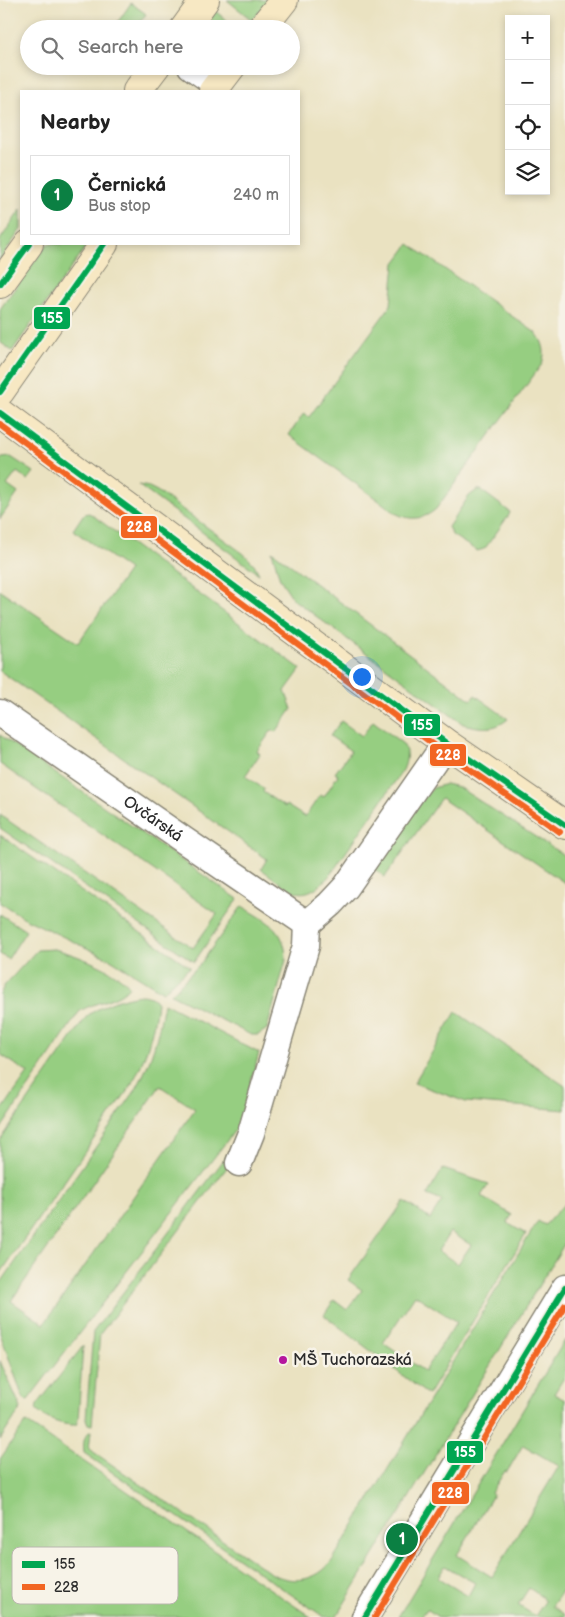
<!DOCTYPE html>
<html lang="en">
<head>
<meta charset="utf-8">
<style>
  body { margin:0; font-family:"Balsamiq Sans",sans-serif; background:#f2f2f2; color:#222 }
  .controls { position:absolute; right:15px; top:15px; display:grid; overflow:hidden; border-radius:0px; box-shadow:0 2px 8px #0003 }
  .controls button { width:45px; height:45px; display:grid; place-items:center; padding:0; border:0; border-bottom:1px solid #e0e0e0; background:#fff; color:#222; font:25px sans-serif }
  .you { position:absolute; left:361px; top:676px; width:18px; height:18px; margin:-12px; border:4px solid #fff; border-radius:50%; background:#1a73e8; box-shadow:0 0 0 8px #1a73e833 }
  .badge { display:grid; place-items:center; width:32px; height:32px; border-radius:50%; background:#0b8043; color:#fff; font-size:16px; font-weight:700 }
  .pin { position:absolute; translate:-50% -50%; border:2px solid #fff; box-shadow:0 1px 5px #0006 }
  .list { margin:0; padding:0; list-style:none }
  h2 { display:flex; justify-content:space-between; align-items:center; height:65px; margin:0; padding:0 20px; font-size:21px }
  h2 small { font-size:16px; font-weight:400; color:#767676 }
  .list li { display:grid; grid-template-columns:32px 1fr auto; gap:15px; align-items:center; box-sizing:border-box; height:80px; margin:0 10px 10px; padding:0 10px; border:1px solid #e0e0e0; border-radius:0px }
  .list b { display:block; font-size:19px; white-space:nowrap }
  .list p { margin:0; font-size:16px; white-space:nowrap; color:#767676 }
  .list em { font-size:16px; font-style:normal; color:#767676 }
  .icon { flex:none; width:28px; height:28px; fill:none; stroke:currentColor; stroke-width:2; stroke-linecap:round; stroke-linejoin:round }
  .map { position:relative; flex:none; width:565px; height:1617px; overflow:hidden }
  .search { position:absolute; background:#fff; box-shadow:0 2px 8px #0003; left:20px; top:20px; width:280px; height:55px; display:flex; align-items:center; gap:12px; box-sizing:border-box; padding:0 18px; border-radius:28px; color:#767676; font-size:19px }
  .panel { position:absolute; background:#fff; box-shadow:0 2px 8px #0003; left:20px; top:90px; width:280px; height:155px; border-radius:0px }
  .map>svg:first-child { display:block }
  .green { fill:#96ce81; stroke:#607c56; fill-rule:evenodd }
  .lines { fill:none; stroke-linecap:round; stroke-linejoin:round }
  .street-casing { stroke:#8a8676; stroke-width:29 }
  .secondary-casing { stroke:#8a8676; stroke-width:30 }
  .street { stroke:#fff; stroke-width:26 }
  .secondary { stroke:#f7e8c3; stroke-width:28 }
  .bus-1-casing { stroke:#f7f3e8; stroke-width:10 }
  .bus-2-casing { stroke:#f7f3e8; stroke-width:10 }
  .bus-1 { stroke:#00a651; stroke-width:6 }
  .bus-2 { stroke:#f26522; stroke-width:6 }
  .poi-dot { fill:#b5179e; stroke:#f7f3e8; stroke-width:2 }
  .labels { text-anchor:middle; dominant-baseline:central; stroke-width:5; stroke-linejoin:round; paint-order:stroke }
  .street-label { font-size:16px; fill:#2b2b2b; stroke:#f7f3e8 }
  .poi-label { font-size:16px; fill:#2b2b2b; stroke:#f7f3e8; text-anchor:start }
  .key { fill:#f7f3e8; stroke:#bab7af; stroke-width:1 }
  .key-label { font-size:14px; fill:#2b2b2b }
  .line-badge { stroke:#f7f3e8; stroke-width:2 }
  .badge-label { font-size:14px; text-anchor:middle; font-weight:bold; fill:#fff }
</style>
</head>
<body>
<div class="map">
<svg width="565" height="1617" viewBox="0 0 565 1617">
  <rect width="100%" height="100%" fill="#f7f3e8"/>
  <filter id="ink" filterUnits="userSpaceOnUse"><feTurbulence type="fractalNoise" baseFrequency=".02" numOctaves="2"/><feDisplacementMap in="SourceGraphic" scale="10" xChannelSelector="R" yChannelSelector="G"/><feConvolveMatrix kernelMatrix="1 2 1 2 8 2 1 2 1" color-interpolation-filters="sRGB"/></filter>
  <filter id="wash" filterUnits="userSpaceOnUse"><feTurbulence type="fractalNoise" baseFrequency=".0096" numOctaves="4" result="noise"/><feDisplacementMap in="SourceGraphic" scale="20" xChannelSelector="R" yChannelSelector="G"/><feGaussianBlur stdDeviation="1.12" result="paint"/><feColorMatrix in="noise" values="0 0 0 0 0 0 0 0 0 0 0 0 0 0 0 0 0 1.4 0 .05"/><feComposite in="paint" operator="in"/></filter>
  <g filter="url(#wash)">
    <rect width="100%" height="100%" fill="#eae2c1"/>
    <g class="green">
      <path d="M227,0H269L252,20Z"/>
      <path d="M131,3L146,14L135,29H113Z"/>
      <path d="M215,11L238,29H202Z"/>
      <path d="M21,209V229L0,260V240Z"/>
      <path d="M47,244H88L12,351L0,342V309Z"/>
      <path d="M409,244L536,333C544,343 546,352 542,364L436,509C425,519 411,521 397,514L289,435L304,413L309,417L391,305L395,263Z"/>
      <path d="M11,457L34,472L28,480L17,472L7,485L18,493L0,519V460L2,458Z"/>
      <path d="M138,485L149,487L157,491L244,554L254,564L259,574Z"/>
      <path d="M477,490H481L510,512L509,515L486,547L484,549L477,551L452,535L448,527L469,496Z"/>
      <path d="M88,513L91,514L301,669L285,691L292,709L276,732L272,730L257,751L260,754L245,776L264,789L263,792L285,807L286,805L305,817L320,795L324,797L338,775L335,773L351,751L330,736L341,721L362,736L373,721L403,744C408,753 407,761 403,770L331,874C301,908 290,889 261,869L267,859L0,671V590L78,643L129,570L73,530L83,515Z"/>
      <path d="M272,551L471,700L475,695L508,719C494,731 480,728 463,724L294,600L280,579Z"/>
      <path d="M0,735L238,899L194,962L0,828V815L193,948L217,914L0,764Z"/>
      <path d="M446,784L458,787L565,856V883L441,798L385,877L373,868L426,794L433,788Z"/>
      <path d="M0,835L190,967L163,992L112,960L28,920L0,903Z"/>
      <path d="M242,906C266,921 286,928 286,960L267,1029L258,1035H251L171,994L201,963Z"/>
      <path d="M0,914L26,931L8,959L0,954Z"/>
      <path d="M54,949C72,953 119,971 129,986C121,1000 92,1002 79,1012L0,1130V1113L28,1073L0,1054V995L4,986L37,950Z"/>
      <path d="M141,995C147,995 154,997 157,1003C153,1034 146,1059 130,1087L0,1274V1141L87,1016C102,1005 123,997 141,995Z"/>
      <path d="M164,1003L259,1053L239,1125L28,1400H26L23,1398L0,1333V1284L135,1091C152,1061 158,1037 164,1003ZM160,1086L195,1109L44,1324L11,1301Z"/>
      <path d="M456,1012L565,1086V1110L466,1102L414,1083Z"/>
      <path d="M232,1149V1161L100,1334L92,1425L88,1424L86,1419L93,1332Z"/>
      <path d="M443,1169L489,1184L481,1196L512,1215L507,1223L526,1234L428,1395L324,1315L334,1300L347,1310L362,1290L348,1280L404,1201L430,1219L442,1201L427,1195ZM450,1232L471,1245L458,1264L438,1251ZM415,1295L457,1322L424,1371L383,1343Z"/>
      <path d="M565,1203V1243L336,1617H324L84,1453C83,1445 83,1435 91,1431L89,1449L269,1572C291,1585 316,1582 332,1561L538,1221L545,1225Z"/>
      <path d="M565,1340V1376L554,1394L565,1400V1587L552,1606L565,1615V1617H438L427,1609L421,1617H398ZM523,1445L559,1466L492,1577L457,1555L493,1495L491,1493L505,1471L507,1472ZM445,1566L475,1583L468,1596L438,1578ZM529,1588L546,1600L535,1616L518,1605Z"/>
      <path d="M83,1346L78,1420L76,1425C64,1426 44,1419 36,1410L37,1405Z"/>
      <path d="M0,1361L21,1408L0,1440Z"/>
      <path d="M26,1422L311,1617H0V1459Z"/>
    </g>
  </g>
  <g filter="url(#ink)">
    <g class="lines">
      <defs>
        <g id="street">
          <path d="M191,66L218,85"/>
          <path id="s1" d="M0,713L185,841L307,924L330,904L346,887L446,743"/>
          <path d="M239,1163L251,1133L306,946L307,924"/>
          <path d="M365,1617L565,1288"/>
        </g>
        <g id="secondary">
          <path d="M184,29L205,0"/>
          <path d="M261,29L284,0"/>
          <path d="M137,91L156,66"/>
          <path d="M213,91L232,66"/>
          <path d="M0,284L29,244"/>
          <path d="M0,392L104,244"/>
          <path d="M0,413L446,743L565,825"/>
        </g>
      </defs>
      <use href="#street" class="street-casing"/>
      <use href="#secondary" class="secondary-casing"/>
      <use href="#street" class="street"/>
      <use href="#secondary" class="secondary"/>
      <defs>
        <g id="bus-1">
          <path d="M0,284L29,244"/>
          <path d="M0,392L104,244"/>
          <path d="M0,413L446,743L565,825"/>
          <path d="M365,1617L565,1288"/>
        </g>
        <g id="bus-2">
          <path d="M0,424L441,750L560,832"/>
          <path d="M375,1617L565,1305"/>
        </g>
      </defs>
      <use href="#bus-1" class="bus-1-casing"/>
      <use href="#bus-2" class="bus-2-casing"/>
      <use href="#bus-1" class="bus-1"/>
      <use href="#bus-2" class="bus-2"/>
    </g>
  </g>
  <circle class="poi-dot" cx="283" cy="1360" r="5"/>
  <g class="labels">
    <g class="street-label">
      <text stroke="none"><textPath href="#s1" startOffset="186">Ovčárská</textPath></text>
    </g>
    <g class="poi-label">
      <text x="293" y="1360">MŠ Tuchorazská</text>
    </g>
  </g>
  <rect x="12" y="1547" width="166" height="57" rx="8" class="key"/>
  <rect x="22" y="1561" width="23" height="7" fill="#00a651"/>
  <rect x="22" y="1584" width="23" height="6" fill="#f26522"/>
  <g class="key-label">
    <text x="54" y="1569">155</text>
    <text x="54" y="1592">228</text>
  </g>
  <g class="line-badge">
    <rect x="33" y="306" width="38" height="24" rx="5" fill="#00a651"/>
    <rect x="120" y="515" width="38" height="24" rx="5" fill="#f26522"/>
    <rect x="403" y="713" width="38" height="24" rx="5" fill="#00a651"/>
    <rect x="429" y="743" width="38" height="24" rx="5" fill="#f26522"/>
    <rect x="446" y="1440" width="38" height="24" rx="5" fill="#00a651"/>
    <rect x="431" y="1481" width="39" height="24" rx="5" fill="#f26522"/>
  </g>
  <g class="badge-label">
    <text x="52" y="323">155</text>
    <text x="139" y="532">228</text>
    <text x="422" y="730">155</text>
    <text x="448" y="760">228</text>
    <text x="465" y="1457">155</text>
    <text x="450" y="1498">228</text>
  </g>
</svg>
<div class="controls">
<button>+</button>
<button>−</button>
<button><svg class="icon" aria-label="locate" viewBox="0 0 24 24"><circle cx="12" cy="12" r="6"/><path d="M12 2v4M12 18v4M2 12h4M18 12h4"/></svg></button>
<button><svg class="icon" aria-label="layers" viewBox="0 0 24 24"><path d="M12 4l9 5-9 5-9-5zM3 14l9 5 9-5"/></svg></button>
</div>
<div class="you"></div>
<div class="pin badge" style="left:402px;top:1539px">1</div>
<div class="search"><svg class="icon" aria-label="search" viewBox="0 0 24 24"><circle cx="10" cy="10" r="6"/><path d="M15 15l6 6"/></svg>Search here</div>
<section class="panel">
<h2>Nearby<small></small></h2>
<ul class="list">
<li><span class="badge">1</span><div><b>Černická</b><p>Bus stop</p></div><em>240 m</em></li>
</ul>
</section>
</div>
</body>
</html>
